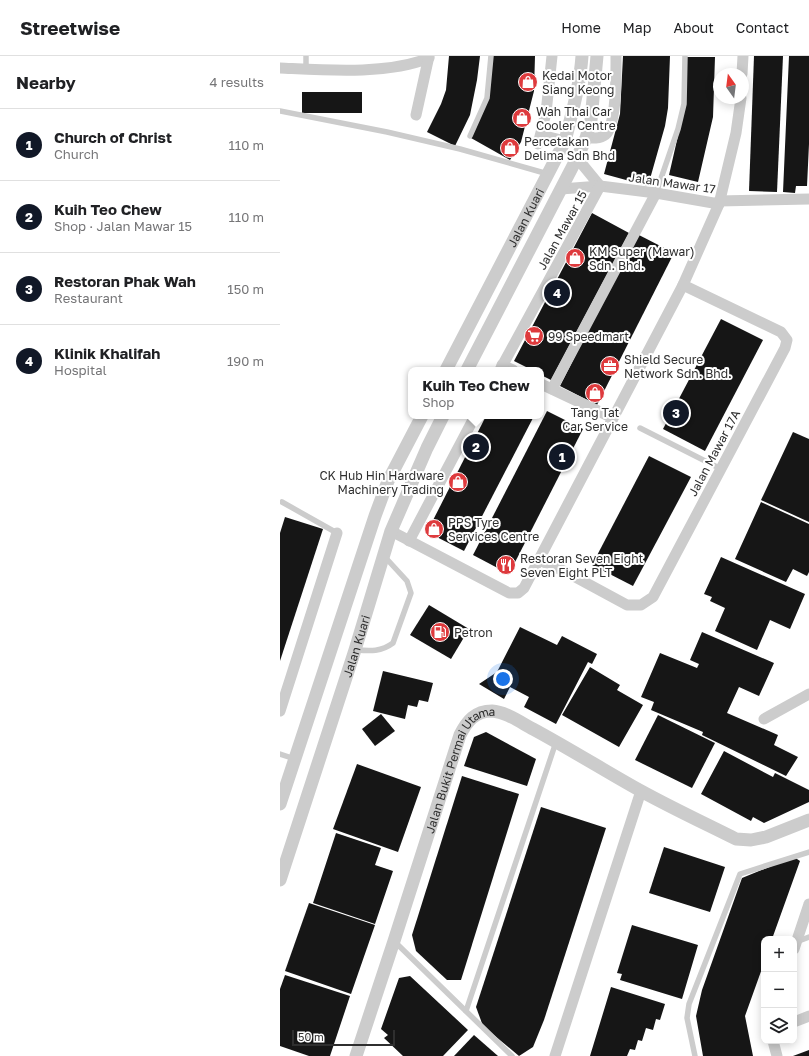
<!DOCTYPE html>
<html lang="en">
<head>
<meta charset="utf-8">
<style>
  body { margin:0; font-family:"Golos Text",sans-serif; background:#f6f6f6; color:#202124 }
  .controls { position:absolute; right:12px; bottom:12px; display:grid; overflow:hidden; border-radius:8px; box-shadow:0 2px 10px #0003 }
  .controls button { width:36px; height:36px; display:grid; place-items:center; padding:0; border:0; border-bottom:1px solid #e0e0e0; background:#fff; color:#202124; font:20px sans-serif }
  .compass { position:absolute; left:433px; top:12px; width:36px; height:36px; border-radius:50%; background:#fff; box-shadow:0 2px 10px #0003; rotate:346deg }
  .scale { position:absolute; left:12px; bottom:10px; width:103px; box-sizing:border-box; padding-left:4px; border:2px solid #2f2f2f; border-top:0; font-size:11px; line-height:14px; white-space:nowrap; color:#2f2f2f; -webkit-text-stroke:3px #fff; paint-order:stroke }
  .you { position:absolute; left:223px; top:623px; width:14px; height:14px; margin:-10px; border:3px solid #fff; border-radius:50%; background:#1a73e8; box-shadow:0 0 0 6px #1a73e833 }
  .badge { display:grid; place-items:center; width:26px; height:26px; border-radius:50%; background:#111827; color:#fff; font-size:13px; font-weight:700 }
  .pin { position:absolute; translate:-50% -50%; border:2px solid #fff; box-shadow:0 1px 4px #0006 }
  .popup { position:absolute; left:128px; top:311px; width:136px; height:52px; box-sizing:border-box; display:grid; place-content:center; border-radius:8px; background:#fff; filter:drop-shadow(0 1px 3px #0005); font-size:13px; white-space:nowrap; color:#757577 }
  .popup b { font-size:15px; color:#202124 }
  .popup::after { content:''; position:absolute; left:50%; top:100%; margin-left:-8px; border:8px solid transparent; border-top-color:#fff }
  .list { margin:0; padding:0; list-style:none }
  h2 { display:flex; justify-content:space-between; align-items:center; height:52px; margin:0; padding:0 16px; font-size:17px }
  h2 small { font-size:13px; font-weight:400; color:#757577 }
  .list li { display:grid; grid-template-columns:26px 1fr auto; gap:12px; align-items:center; box-sizing:border-box; height:72px; padding:0 16px; border-top:1px solid #e0e0e0 }
  .list b { display:block; font-size:15px; white-space:nowrap }
  .list p { margin:0; font-size:13px; white-space:nowrap; color:#757577 }
  .list em { font-size:13px; font-style:normal; color:#757577 }
  .icon { flex:none; width:22px; height:22px; fill:none; stroke:currentColor; stroke-width:2; stroke-linecap:round; stroke-linejoin:round }
  .map { position:relative; flex:none; width:529px; height:1000px; overflow:hidden }
  header { display:flex; align-items:center; gap:24px; box-sizing:border-box; height:56px; padding:0 20px; background:#fff; border-bottom:1px solid #e0e0e0 }
  header strong { font-size:19px }
  nav { display:flex; gap:22px; margin-inline-start:auto; font-size:14px }
  main { display:flex }
  aside { flex:1; background:#fff }
  .map>svg:first-child { display:block }
  .building { fill:#161616 }
  .lines { fill:none; stroke-linecap:round; stroke-linejoin:round }
  .service { stroke:#ccc; stroke-width:5.5 }
  .minor { stroke:#ccc; stroke-width:11 }
  .tertiary { stroke:#ccc; stroke-width:13 }
  .labels { text-anchor:middle; dominant-baseline:central; stroke-width:4; stroke-linejoin:round; paint-order:stroke }
  .poi-label { font-size:12px; fill:#2f2f2f; stroke:#fff; text-anchor:start }
  .street-label { font-size:12px; fill:#2f2f2f; stroke:#fff }
</style>
</head>
<body>
<header>
<strong>Streetwise</strong>
<nav><a>Home</a><a>Map</a><a>About</a><a>Contact</a></nav>
</header>
<main>
<aside>
<h2>Nearby<small>4 results</small></h2>
<ul class="list">
<li><span class="badge">1</span><div><b>Church of Christ</b><p>Church</p></div><em>110 m</em></li>
<li><span class="badge">2</span><div><b>Kuih Teo Chew</b><p>Shop · Jalan Mawar 15</p></div><em>110 m</em></li>
<li><span class="badge">3</span><div><b>Restoran Phak Wah</b><p>Restaurant</p></div><em>150 m</em></li>
<li><span class="badge">4</span><div><b>Klinik Khalifah</b><p>Hospital</p></div><em>190 m</em></li>
</ul>
</aside>
<div class="map">
<svg width="529" height="1000" viewBox="0 0 529 1000">
  <rect width="100%" height="100%" fill="#fff"/>
  <g class="building">
    <path d="M169,0H200L197,24L190,59L175,90L147,76L161,48L166,34Z"/>
    <path d="M209,0H255L254,35L241,86L230,104L191,82L206,43Z"/>
    <path d="M343,0H390L388,52L385,70L368,130L324,118L340,58Z"/>
    <path d="M474,0H503L497,136L469,135Z"/>
    <path d="M509,0H529V88L527,130H516L515,137L503,136Z"/>
    <path d="M406,1H435L433,61L418,126L389,119L400,71Z"/>
    <rect x="22" y="36" width="60" height="21"/>
    <path d="M312,157L349,177L271,324L261,319V314H252L234,305Z"/>
    <path d="M357,178L394,197L317,349L280,330Z"/>
    <path d="M441,263L483,284L425,395L383,373Z"/>
    <path d="M267,355L303,373L229,518L193,499Z"/>
    <path d="M206,360H254L184,495L147,476Z"/>
    <path d="M513,376L529,383V466L481,444Z"/>
    <path d="M369,400L411,421L353,530L312,509Z"/>
    <path d="M481,446L529,468V516L527,520L513,513L506,526L455,503Z"/>
    <path d="M5,461L43,473L0,605V477Z"/>
    <path d="M441,501L525,538L510,573L490,564L477,594L435,575L445,552L430,545L432,541L424,538Z"/>
    <path d="M149,549L189,573L171,603L130,579Z"/>
    <path d="M240,571L277,589L282,580L317,598L312,608L308,606L276,668L244,651L249,641L230,631L224,643L199,628L217,616Z"/>
    <path d="M422,576L494,607L479,640L459,631L447,657L498,679L494,689L518,701L506,720L422,679L423,676L371,654L374,646L361,641L380,597L417,612L419,608L410,604Z"/>
    <path d="M310,611L340,629L337,634L363,649L339,691L282,659Z"/>
    <path d="M103,615L153,627L148,646L139,644L137,651L128,649L125,663L93,655Z"/>
    <path d="M101,658L115,675L95,690L82,673Z"/>
    <path d="M378,659L435,687L412,732L355,704Z"/>
    <path d="M206,676L256,703L247,730L184,710L194,681Z"/>
    <path d="M444,695L493,721L495,717L529,734V746L484,767L473,761L471,765L421,738Z"/>
    <path d="M77,708L141,731L118,796L53,773Z"/>
    <path d="M182,720L239,738L181,924H167L136,895L132,879Z"/>
    <path d="M261,751L326,772L264,964L253,991L239,1000L203,970L196,951Z"/>
    <path d="M56,777L101,792L95,809L113,815L95,868L33,847Z"/>
    <path d="M384,791L445,811L430,856L369,837Z"/>
    <path d="M514,801L520,805L492,883H484V907L465,960L473,1000H423L416,960L422,934L462,822Z"/>
    <path d="M29,847L95,869L71,938L5,915Z"/>
    <path d="M352,869L418,889L402,943L340,924L342,918L337,917Z"/>
    <path d="M5,919L70,940L50,1000H29L0,990V933Z"/>
    <path d="M130,920L188,974L163,1000H123L104,982L108,979L101,973L119,922Z"/>
    <path d="M331,931L385,948L380,964L376,963L373,974L366,972L362,985L358,984L355,994L350,993L347,1000H310Z"/>
    <path d="M194,979L218,1000H174Z"/>
    <path d="M529,994V1000H513Z"/>
  </g>
  <g class="lines">
    <g class="service">
      <path d="M26,13V0"/>
      <path d="M0,55L107,76L180,93L268,118"/>
      <path d="M190,80L207,42L211,0"/>
      <path d="M376,137L398,73L404,48L405,0"/>
      <path d="M360,372L441,413"/>
      <path d="M2,446L57,477"/>
      <path d="M76,594C90,595 101,596 113,587L131,537L127,525L104,500"/>
      <path d="M0,698L15,703"/>
      <path d="M115,886L232,1000"/>
      <path d="M516,886L529,881"/>
      <path d="M186,955L276,686"/>
      <path d="M415,1000L407,962L409,948L460,818L529,796"/>
    </g>
    <g class="minor">
      <path d="M0,12C44,14 108,19 149,2"/>
      <path d="M462,18L463,0"/>
      <path d="M136,59L149,0"/>
      <path d="M261,79L285,85"/>
      <path d="M306,82C314,82 322,83 327,77C337,63 336,18 336,0"/>
      <path d="M258,88L266,57L272,0"/>
      <path d="M297,102L320,130"/>
      <path d="M281,133L320,130L376,137L439,148"/>
      <path d="M439,145L529,143"/>
      <path d="M222,309L233,314"/>
      <path d="M220,314L320,130"/>
      <path d="M261,328L333,362"/>
      <path d="M272,333L376,137"/>
      <path d="M111,475L229,537H238L244,532L403,229L439,148L456,77L461,42"/>
      <path d="M129,485L195,360"/>
      <path d="M259,504L286,516L347,549H361L373,541L505,292L507,284L501,276L403,229"/>
      <path d="M0,655L57,477"/>
      <path d="M484,663L529,638"/>
      <path d="M514,893L529,848"/>
      <path d="M514,966L529,960"/>
      <path d="M493,985L497,1000"/>
      <path d="M275,1000L361,735"/>
    </g>
    <g class="tertiary">
      <path id="s1" d="M166,314L285,85C292,57 300,29 302,0"/>
      <path d="M187,314L297,102L306,82L311,64L317,0"/>
      <path d="M0,748L95,460L108,425L142,360"/>
      <path id="s2" d="M0,824L75,594L111,475L147,392L163,360"/>
      <path id="s3" d="M76,1000L114,885L180,679C187,665 195,655 212,655C226,656 240,666 253,673C290,693 325,715 361,735C392,752 424,767 456,783L471,784L486,781L529,764"/>
    </g>
  </g>
  <defs>
    <symbol id="shop-disc" viewBox="-11 -11 22 22"><circle r="9.5" fill="#de3a3d" stroke="#fff"/><path d="M-5-2.5h2.3a2.7 3.5 0 0 1 5.4 0H5L5.5 6h-11ZM-1.5-2.5h3a1.5 2.3 0 0 0-3 0Z" fill="#fff"/></symbol>
    <symbol id="supermarket-disc" viewBox="-11 -11 22 22"><circle r="9.5" fill="#de3a3d" stroke="#fff"/><path d="M-6-5.5h2.5l.6 2H6L4.5 2H-2.5L-4.4-4H-6ZM-1.5 3.2a1.3 1.3 0 1 0 .1 0ZM3 3.2a1.3 1.3 0 1 0 .1 0Z" fill="#fff"/></symbol>
    <symbol id="office-disc" viewBox="-11 -11 22 22"><circle r="9.5" fill="#de3a3d" stroke="#fff"/><path d="M-6-3h4V-5.5h4V-3h4V5H-6ZM-1-4.5V-3h2v-1.5ZM-6 0V1H6V0Z" fill="#fff"/></symbol>
    <symbol id="restaurant-disc" viewBox="-11 -11 22 22"><circle r="9.5" fill="#de3a3d" stroke="#fff"/><path d="M-5-6h1v4h1v-4h1v4h1v-4h1v5L-1.5 .5V6h-2V.5L-5-1ZM5-6V6H3V1.5H1.5Q1.5-4 5-6Z" fill="#fff"/></symbol>
    <symbol id="fuel-disc" viewBox="-11 -11 22 22"><circle r="9.5" fill="#de3a3d" stroke="#fff"/><path d="M-5.5-6h7V0h2V4h1.3V-2.5L3-4.5l.8-.8L6-3V5H2.5V1h-1V6h-7ZM-4.2-4.7v3.2H.2V-4.7Z" fill="#fff"/></symbol>
  </defs>
  <g fill-rule="evenodd">
    <use href="#shop-disc" x="237" y="15" width="22" height="22"/>
    <use href="#shop-disc" x="231" y="51" width="22" height="22"/>
    <use href="#shop-disc" x="219" y="81" width="22" height="22"/>
    <use href="#shop-disc" x="284" y="191" width="22" height="22"/>
    <use href="#supermarket-disc" x="243" y="269" width="22" height="22"/>
    <use href="#office-disc" x="319" y="299" width="22" height="22"/>
    <use href="#shop-disc" x="304" y="326" width="22" height="22"/>
    <use href="#shop-disc" x="167" y="415" width="22" height="22"/>
    <use href="#shop-disc" x="143" y="462" width="22" height="22"/>
    <use href="#restaurant-disc" x="215" y="498" width="22" height="22"/>
    <use href="#fuel-disc" x="149" y="565" width="22" height="22"/>
  </g>
  <g class="labels">
    <g class="poi-label">
      <text x="262" y="19">Kedai Motor<tspan x="262" dy="14">Siang Keong</tspan></text>
      <text x="256" y="55">Wah Thai Car<tspan x="256" dy="14">Cooler Centre</tspan></text>
      <text x="244" y="85">Percetakan<tspan x="244" dy="14">Delima Sdn Bhd</tspan></text>
      <text x="309" y="195">KM Super (Mawar)<tspan x="309" dy="14">Sdn. Bhd.</tspan></text>
      <text x="268" y="280">99 Speedmart</text>
      <text x="344" y="303">Shield Secure<tspan x="344" dy="14">Network Sdn. Bhd.</tspan></text>
      <text x="315" y="356" text-anchor="middle">Tang Tat<tspan x="315" dy="14">Car Service</tspan></text>
      <text x="164" y="419" text-anchor="end">CK Hub Hin Hardware<tspan x="164" dy="14">Machinery Trading</tspan></text>
      <text x="168" y="466">PPS Tyre<tspan x="168" dy="14">Services Centre</tspan></text>
      <text x="240" y="502">Restoran Seven Eight<tspan x="240" dy="14">Seven Eight PLT</tspan></text>
      <text x="174" y="576">Petron</text>
    </g>
    <g class="street-label">
      <text transform="translate(392 127) rotate(8)">Jalan Mawar 17</text>
      <text stroke="none"><textPath href="#s1" startOffset="172">Jalan Kuari</textPath></text>
      <text transform="translate(282 174) rotate(-61)">Jalan Mawar 15</text>
      <text transform="translate(434 397) rotate(-62)">Jalan Mawar 17A</text>
      <text stroke="none"><textPath href="#s2" startOffset="246">Jalan Kuari</textPath></text>
      <text stroke="none"><textPath href="#s3" startOffset="309">Jalan Bukit Permai Utama</textPath></text>
    </g>
  </g>
</svg>
<div class="controls">
<button>+</button>
<button>−</button>
<button><svg class="icon" aria-label="layers" viewBox="0 0 24 24"><path d="M12 4l9 5-9 5-9-5zM3 14l9 5 9-5"/></svg></button>
</div>
<svg class="compass" viewBox="-18 -18 36 36"><path d="M0-13l5 13h-10z" fill="#e53935"/><path d="M0 13l5-13h-10z" fill="#757577"/></svg>
<div class="scale">50 m</div>
<div class="you"></div>
<div class="pin badge" style="left:282px;top:401px">1</div>
<div class="pin badge" style="left:196px;top:391px">2</div>
<div class="popup"><b>Kuih Teo Chew</b>Shop</div>
<div class="pin badge" style="left:396px;top:357px">3</div>
<div class="pin badge" style="left:277px;top:237px">4</div>
</div>
</main>
</body>
</html>
